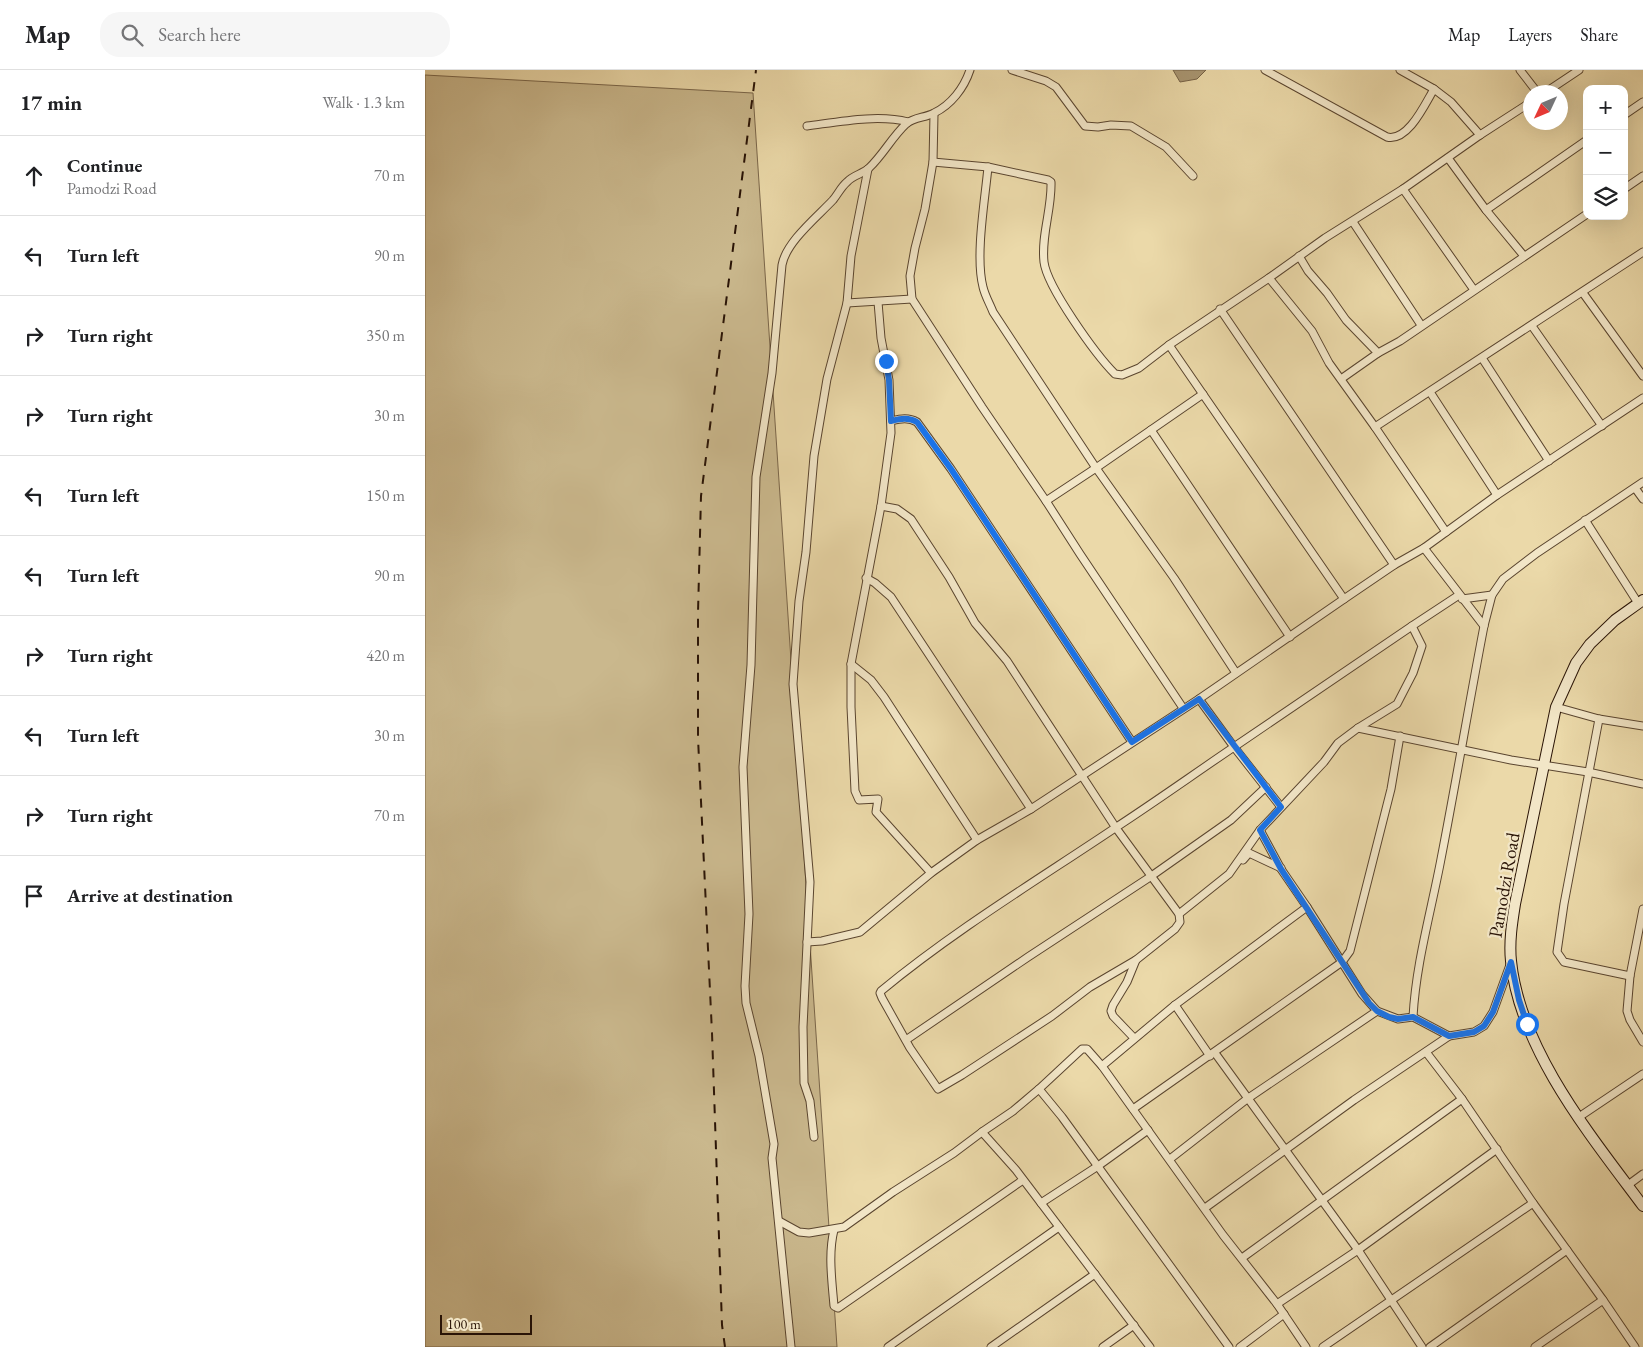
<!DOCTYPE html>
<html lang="en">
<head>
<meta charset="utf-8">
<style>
  body { margin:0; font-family:"EB Garamond",serif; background:#f6f6f6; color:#202124 }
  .controls { position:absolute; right:15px; top:15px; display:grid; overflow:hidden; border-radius:10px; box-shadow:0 5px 20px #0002 }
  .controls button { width:45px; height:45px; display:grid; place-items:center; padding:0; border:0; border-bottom:1px solid #e0e0e0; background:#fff; color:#202124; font:25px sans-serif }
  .compass { position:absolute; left:1098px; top:15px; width:45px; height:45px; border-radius:50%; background:#fff; box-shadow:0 5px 20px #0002; rotate:226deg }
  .scale { position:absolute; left:15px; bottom:12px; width:92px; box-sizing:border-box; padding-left:5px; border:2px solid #2a1406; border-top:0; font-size:14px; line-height:18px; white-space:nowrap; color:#2a1406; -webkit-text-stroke:4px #f2e6c7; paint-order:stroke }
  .stop { position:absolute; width:15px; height:15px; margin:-11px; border:4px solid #1a73e8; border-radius:50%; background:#fff }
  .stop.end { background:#1a73e8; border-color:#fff; box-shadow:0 1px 5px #0008 }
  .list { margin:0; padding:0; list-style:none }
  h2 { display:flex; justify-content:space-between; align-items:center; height:65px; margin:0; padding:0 20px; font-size:21px }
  h2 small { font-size:16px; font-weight:400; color:#757577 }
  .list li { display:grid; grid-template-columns:32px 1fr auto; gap:15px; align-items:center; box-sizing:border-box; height:80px; padding:0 20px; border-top:1px solid #e0e0e0 }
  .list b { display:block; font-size:19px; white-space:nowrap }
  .list p { margin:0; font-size:16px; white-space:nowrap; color:#757577 }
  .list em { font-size:16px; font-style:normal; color:#757577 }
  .icon { flex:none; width:28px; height:28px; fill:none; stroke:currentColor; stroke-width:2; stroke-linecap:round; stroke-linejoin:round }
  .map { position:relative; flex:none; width:1218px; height:1277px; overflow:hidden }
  header { display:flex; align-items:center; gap:30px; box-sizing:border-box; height:70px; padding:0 25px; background:#fff; border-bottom:1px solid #e0e0e0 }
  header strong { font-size:24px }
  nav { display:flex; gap:28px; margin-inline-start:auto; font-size:18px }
  .search { width:350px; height:45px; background:#f6f6f6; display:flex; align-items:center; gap:12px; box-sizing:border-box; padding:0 18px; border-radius:20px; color:#757577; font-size:19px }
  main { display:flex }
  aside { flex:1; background:#fff }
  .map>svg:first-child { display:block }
  .green { fill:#cab88d; stroke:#7a664a }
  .water { fill:#a99672; stroke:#766247 }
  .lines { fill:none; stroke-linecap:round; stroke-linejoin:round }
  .street-casing { stroke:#5a452f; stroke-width:9 }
  .secondary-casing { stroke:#2a1406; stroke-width:12 }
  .street { stroke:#f2e6c7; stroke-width:7 }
  .secondary { stroke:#f2e6c7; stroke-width:10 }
  .rail { stroke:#2a1406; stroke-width:2; stroke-dasharray:9 9; stroke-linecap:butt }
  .route { stroke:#1a73e8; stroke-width:6 }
  .labels { text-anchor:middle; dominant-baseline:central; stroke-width:4.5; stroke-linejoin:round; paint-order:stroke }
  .street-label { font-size:19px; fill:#2a1406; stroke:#f2e6c7 }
</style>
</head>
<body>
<header>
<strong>Map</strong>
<div class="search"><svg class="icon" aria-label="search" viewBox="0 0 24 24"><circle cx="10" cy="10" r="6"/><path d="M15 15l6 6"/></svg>Search here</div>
<nav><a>Map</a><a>Layers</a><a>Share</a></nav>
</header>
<main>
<aside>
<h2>17 min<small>Walk · 1.3 km</small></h2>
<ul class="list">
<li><svg class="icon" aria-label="ahead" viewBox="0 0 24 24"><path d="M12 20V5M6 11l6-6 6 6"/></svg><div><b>Continue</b><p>Pamodzi Road</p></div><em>70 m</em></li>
<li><svg class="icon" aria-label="left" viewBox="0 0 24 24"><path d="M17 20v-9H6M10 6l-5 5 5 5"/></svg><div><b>Turn left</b></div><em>90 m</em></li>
<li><svg class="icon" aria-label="right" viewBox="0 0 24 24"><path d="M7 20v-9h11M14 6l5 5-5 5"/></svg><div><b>Turn right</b></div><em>350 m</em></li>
<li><svg class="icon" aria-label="right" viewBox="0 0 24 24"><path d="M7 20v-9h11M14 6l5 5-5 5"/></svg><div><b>Turn right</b></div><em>30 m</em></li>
<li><svg class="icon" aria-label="left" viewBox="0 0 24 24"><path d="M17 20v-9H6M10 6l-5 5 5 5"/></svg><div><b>Turn left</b></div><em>150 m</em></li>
<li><svg class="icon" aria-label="left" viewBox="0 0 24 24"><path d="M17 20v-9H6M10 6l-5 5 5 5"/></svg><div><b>Turn left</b></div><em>90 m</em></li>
<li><svg class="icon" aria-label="right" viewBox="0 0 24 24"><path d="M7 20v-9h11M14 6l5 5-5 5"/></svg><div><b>Turn right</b></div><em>420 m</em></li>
<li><svg class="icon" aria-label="left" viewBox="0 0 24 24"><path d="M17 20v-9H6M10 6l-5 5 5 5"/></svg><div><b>Turn left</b></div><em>30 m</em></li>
<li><svg class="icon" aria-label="right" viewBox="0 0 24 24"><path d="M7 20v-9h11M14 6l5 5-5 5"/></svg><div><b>Turn right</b></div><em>70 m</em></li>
<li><svg class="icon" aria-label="arrive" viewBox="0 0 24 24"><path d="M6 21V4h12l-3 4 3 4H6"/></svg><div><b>Arrive at destination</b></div></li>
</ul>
</aside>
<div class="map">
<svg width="1218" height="1277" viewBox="0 0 1218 1277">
  <rect width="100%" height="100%" fill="#ebd9a9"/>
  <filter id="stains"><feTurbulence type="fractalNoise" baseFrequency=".004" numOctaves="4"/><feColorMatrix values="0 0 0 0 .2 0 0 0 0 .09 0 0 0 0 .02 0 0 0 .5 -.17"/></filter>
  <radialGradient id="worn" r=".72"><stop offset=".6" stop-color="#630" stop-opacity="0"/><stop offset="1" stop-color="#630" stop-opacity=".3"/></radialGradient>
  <path class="green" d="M0,5L328,23L412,1277H0Z"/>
  <path class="water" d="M748,0H781L772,9L755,12Z"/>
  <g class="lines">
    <defs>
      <g id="street">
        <path d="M587,0L621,11L631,17L660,56L673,57L686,55L706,56L741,77L768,106"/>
        <path d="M840,0L962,67C983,72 1000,34 1009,19"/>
        <path d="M975,0L1009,19L1026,32L1055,65"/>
        <path d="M1095,0L1112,22"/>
        <path d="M1121,22L1154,0"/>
        <path d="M509,44L508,92L500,139L490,178L485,206L487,229L557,337L621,431L655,484L758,638"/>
        <path d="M1199,45L1218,32"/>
        <path d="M382,56C413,52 453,44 483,52"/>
        <path d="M1023,88L1061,140L1099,186"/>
        <path d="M508,92L563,97"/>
        <path d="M978,119L1049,220"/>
        <path d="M1199,119L1218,106"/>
        <path d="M1061,140L1162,70"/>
        <path d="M928,152L996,255"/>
        <path d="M874,186L883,201L902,223L921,250L953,283L975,271L1162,144"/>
        <path d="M844,208L887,261L904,293L950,357L1021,462"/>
        <path d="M1158,223L1218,306"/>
        <path d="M453,232L456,268L464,310L466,363L456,436L426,594V637L430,721L434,730L453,729L451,742L506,803"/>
        <path d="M422,233L487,229"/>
        <path d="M795,239L969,495"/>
        <path d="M1107,256L1177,356"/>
        <path d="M744,275L919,529"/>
        <path d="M1057,288L1124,391"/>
        <path d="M916,309L953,283"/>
        <path d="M1005,322L1072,425"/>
        <path d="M466,351C475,349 483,347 492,352L526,399L707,672"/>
        <path d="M950,357L1218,182"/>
        <path d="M726,360L865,567"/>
        <path d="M1210,418L1218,429"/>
        <path d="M621,431L671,398L778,324"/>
        <path d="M456,436L472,439L486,449L524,507L550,553L582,591L691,758L754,844L755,852L750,859L711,890L665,917L627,946L537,1005L513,1019L485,978L457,928L455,923L456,921C530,860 611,811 690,758C730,732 769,704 809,677L856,737"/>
        <path d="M1160,450L1213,533"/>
        <path d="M999,478L1059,556"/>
        <path d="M441,508L450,513L466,527L606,739"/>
        <path d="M1037,529L1067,525"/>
        <path d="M426,594L446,610L459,627L552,770"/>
        <path d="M811,603L749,508L671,398L568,242C565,234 560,226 558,217C550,186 560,130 563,97L623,110L626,112C627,139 616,165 619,192C622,217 671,285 690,304L697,305L714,298L744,275L844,208L900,168L978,119L1055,65L1106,32"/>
        <path d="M774,629L809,677L987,556L1034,525"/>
        <path d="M1131,637L1174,649L1218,656"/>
        <path d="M1174,649L1139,834L1132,882L1139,892L1205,906"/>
        <path d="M933,658L1086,690L1163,702L1218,714"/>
        <path d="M835,760L856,799L882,837L937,924L952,941L973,949L988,947L1024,966L1049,962L1059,956L1068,942L1086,892"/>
        <path d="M818,790L824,783L856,798"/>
        <path d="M1218,839L1205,906L1202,941L1205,950L1218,972"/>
        <path d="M754,844L804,804L835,760L899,692L913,673L933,658L972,634L988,603L997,576L987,556"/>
        <path d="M382,872L397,871L435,862L506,803L552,770L606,739L774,629L919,529L969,495L999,478L1072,425L1218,328"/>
        <path d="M750,935L785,986"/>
        <path d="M988,947C991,893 1006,842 1016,789C1031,712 1044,634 1059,556L1067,525L1078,509L1112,483L1218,412"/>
        <path d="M709,968L688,946L686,941L688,935L702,912L711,890"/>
        <path d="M481,970L603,887L725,807L806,750L841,717"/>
        <path d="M1001,982L1037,1029L1108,1133L1178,1230L1210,1277"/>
        <path d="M790,983L933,1180L997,1277"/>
        <path d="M614,1019L637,1047L804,1277"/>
        <path d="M708,1039L917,892L925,881L966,719L975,666"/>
        <path d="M1154,1047L1218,1004"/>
        <path d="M557,1062L588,1041L614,1019L657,979H662L677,996"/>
        <path d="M389,1067L385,1031L379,1013L378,957L385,812L368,614L374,531L381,482L389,386L402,309L422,233L426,186L443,99"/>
        <path d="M745,1089L822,1029L952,941"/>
        <path d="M1203,1115L1218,1104"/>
        <path d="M616,1133L673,1096L723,1060"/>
        <path d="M780,1138L929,1030L1024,966"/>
        <path d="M354,1151L374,1162L384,1163L419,1157L468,1122L529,1083L557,1062L591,1100L725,1277"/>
        <path d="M409,1160C403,1184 407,1211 409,1236L413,1238L598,1110"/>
        <path d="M817,1188L1037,1029"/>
        <path d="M852,1234L933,1180L1072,1079"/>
        <path d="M366,1277L347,1088L349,1074L334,986L321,933L320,916L324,844L318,697L326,595L331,407L347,303L357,195C361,172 392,147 408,130C413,124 416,117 422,112C428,105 438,104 444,98C458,85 467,67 481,54C489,47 500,48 509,43C526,35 539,18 545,0"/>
        <path d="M463,1277L634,1157"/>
        <path d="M566,1277L670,1204"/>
        <path d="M678,1277L709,1255"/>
        <path d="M815,1277L859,1244"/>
        <path d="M881,1277L852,1234L798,1165L677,996L750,935L882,837"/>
        <path d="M898,1277L1108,1133"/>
        <path d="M1005,1277L1142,1180"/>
        <path d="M1110,1277L1178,1230"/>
      </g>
      <path id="secondary" d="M1218,530L1190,550L1165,574L1151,593L1131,637L1090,834C1087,853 1084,872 1086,891C1095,980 1166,1066 1218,1136"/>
    </defs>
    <use href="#street" class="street-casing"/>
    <use href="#secondary" class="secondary-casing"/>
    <use href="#street" class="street"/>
    <use href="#secondary" class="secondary"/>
    <path class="rail" d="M300,1277L297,1255L287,963L273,668V543L276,426L331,0"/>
  </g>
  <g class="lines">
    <path class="route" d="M461,291L464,310L466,351C475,349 483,347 492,352L526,399L707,672L774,629L856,737L835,760L856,799L944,933L952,941L964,947L973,949L988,947L1024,966L1049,962L1059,956L1068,942L1086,892L1094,930L1102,954"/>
  </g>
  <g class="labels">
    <g class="street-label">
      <text transform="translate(1079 815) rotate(-80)">Pamodzi Road</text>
    </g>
  </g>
  <rect width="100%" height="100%" filter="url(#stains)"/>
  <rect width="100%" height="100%" fill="url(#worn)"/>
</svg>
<div class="controls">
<button>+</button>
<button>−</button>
<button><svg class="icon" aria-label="layers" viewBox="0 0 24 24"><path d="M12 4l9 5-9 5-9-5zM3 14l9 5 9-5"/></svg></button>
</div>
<svg class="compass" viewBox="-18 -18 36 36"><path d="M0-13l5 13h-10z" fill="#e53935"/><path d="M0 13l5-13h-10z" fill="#757577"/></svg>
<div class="scale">100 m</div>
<div class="stop" style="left:1102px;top:954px"></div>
<div class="stop end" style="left:461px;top:291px"></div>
</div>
</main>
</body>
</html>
